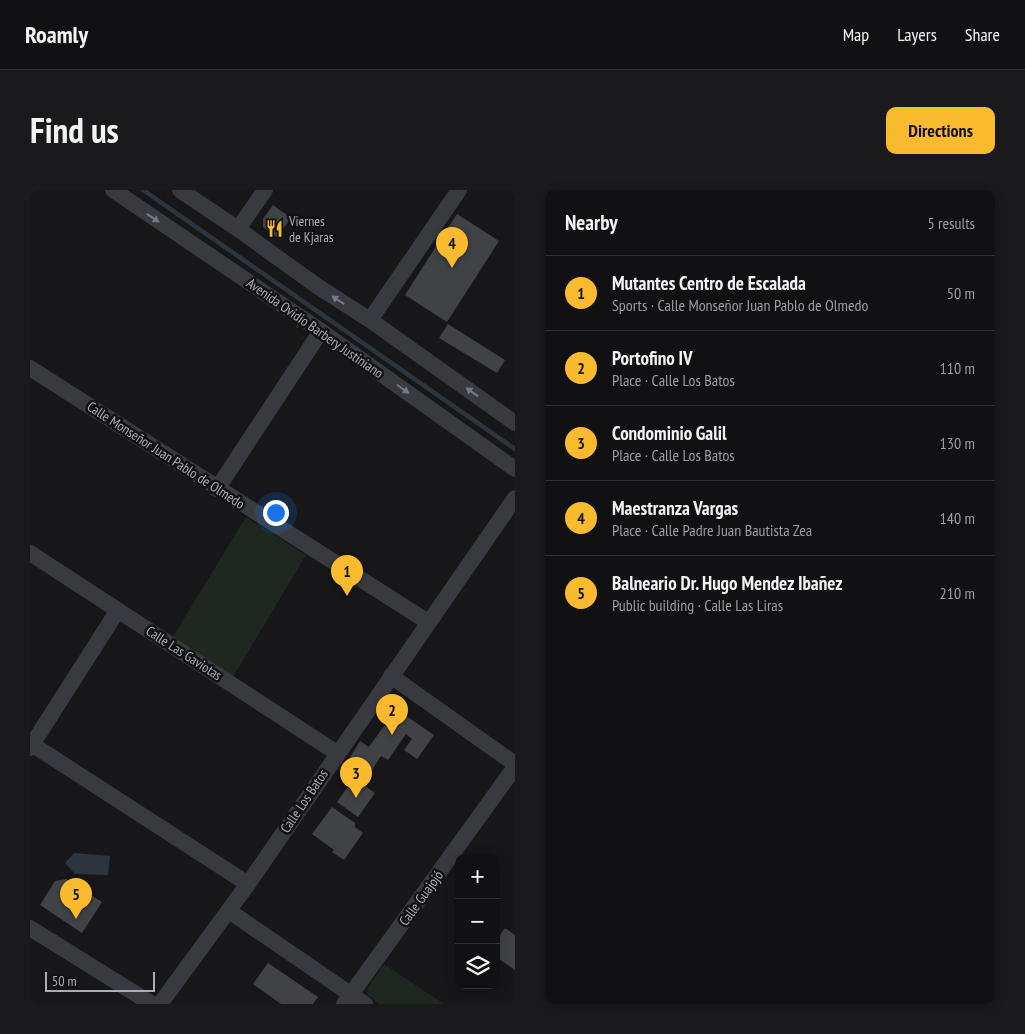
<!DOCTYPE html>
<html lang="en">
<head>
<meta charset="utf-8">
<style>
  body { margin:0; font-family:"PT Sans Narrow",sans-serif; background:#1a1a1c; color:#f1f3f6 }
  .controls { position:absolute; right:15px; bottom:15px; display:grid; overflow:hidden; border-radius:10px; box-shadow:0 2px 12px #0003 }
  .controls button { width:45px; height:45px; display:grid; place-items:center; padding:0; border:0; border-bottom:1px solid #303133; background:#111113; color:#f1f3f6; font:25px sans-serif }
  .scale { position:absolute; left:15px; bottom:12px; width:110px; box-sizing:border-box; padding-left:5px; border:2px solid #a8adb9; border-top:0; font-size:14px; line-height:18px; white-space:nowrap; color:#a8adb9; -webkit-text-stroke:4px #121214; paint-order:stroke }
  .you { position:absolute; left:245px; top:322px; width:18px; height:18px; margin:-12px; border:4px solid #fff; border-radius:50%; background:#1a73e8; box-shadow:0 0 0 8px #1a73e833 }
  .badge { display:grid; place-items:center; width:32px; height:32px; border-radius:50%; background:#faba2e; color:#111; font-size:16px; font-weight:700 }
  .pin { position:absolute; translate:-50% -41px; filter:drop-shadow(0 1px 2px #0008) }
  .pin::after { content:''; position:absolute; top:26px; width:18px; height:15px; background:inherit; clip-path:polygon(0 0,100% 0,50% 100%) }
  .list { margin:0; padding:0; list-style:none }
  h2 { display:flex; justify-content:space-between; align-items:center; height:65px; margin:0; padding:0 20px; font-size:21px }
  h2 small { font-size:16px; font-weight:400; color:#9c9da0 }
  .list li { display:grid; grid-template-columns:32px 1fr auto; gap:15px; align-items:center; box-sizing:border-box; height:75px; padding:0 20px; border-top:1px solid #303133 }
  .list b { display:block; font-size:19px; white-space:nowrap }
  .list p { margin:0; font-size:16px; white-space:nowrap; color:#9c9da0 }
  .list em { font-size:16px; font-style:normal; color:#9c9da0 }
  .icon { flex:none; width:28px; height:28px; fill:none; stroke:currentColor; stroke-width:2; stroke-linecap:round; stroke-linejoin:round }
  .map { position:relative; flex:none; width:485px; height:814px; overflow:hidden; border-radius:10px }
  header { display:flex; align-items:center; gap:30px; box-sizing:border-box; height:70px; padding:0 25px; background:#111113; border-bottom:1px solid #303133 }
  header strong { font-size:24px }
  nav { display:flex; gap:28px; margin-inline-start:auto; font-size:18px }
  .intro { display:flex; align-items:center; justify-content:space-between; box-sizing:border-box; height:120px; padding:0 30px }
  h1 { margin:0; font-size:35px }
  .button { padding:12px 22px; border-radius:10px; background:#faba2e; color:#111; font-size:18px; font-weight:700 }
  main { display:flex; gap:30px; padding:0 30px }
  aside { flex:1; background:#111113; border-radius:10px; box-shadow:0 2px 12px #0003 }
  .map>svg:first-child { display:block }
  .green { fill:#1e2720 }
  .water { fill:#2c353e }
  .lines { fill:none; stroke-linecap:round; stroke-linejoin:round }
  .stream { stroke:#2c353e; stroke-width:4.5 }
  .building { fill:#414246 }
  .minor { stroke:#393a40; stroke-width:16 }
  .oneway { fill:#767983 }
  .labels { text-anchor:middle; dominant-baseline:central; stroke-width:5; stroke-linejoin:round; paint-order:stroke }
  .poi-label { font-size:14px; fill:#a8adb9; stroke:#121214; text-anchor:start }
  .street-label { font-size:14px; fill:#a8adb9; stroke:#121214 }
</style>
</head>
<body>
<header>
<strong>Roamly</strong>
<nav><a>Map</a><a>Layers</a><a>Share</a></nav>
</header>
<div class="intro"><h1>Find us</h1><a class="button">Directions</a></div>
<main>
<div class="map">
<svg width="485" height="814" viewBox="0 0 485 814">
  <rect width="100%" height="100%" fill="#171719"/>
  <g class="green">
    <path d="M216,327L276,365L203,487L142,448Z"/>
    <path d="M354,774L414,814H349L340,807L337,803L338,798Z"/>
  </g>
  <path class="water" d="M44,663L80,666L78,685L45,684L35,673Z"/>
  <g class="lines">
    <path class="stream" d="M113,0L485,259"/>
  </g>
  <g class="building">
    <path d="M243,15L261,28L247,47L233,37V29Z"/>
    <path d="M427,24L469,51L417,132L375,105Z"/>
    <path d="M418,134L475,170L467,183L409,148Z"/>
    <path d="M366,519L404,545L387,569L374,560L382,549L376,544L358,570L351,566L340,583L319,569L330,551L339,557Z"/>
    <path d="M324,588L345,603L328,627L307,612Z"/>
    <path d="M302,617L325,633V637L333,643L314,670L302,662L304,660L282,644Z"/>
    <path d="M36,689L72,712L52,743L10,715L25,691Z"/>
    <path d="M475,738L485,745V780L466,767V751Z"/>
    <path d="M238,773L288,807L283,814H251L223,794Z"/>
  </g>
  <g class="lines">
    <g class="minor">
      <path d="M83,0L291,141L485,279"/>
      <path d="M150,0L208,39L287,96L340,130L485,233"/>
      <path d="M208,39L235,0"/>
      <path d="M340,130L429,0"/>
      <path d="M0,178L398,432"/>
      <path d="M187,299L291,141"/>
      <path d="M0,363L307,563"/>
      <path d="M361,486L485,574"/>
      <path d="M0,553L218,694"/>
      <path d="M0,558L88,420"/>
      <path d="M199,721L335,814"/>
      <path d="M0,738L122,814"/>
      <path d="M130,814L218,694L485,308"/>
      <path d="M314,814L485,577"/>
    </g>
  </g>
  <defs><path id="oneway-solid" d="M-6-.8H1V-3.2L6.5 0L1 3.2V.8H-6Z" transform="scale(1.25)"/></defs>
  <g class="oneway">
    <use href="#oneway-solid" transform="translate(123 28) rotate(34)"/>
    <use href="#oneway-solid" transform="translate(308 110) rotate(-147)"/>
    <use href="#oneway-solid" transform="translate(373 199) rotate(35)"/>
    <use href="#oneway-solid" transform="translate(442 202) rotate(-144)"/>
  </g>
  <defs>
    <symbol id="restaurant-bare" viewBox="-9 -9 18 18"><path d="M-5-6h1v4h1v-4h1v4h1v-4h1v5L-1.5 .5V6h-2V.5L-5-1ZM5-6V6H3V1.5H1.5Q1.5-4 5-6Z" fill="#faba2e" stroke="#121214" stroke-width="2.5" paint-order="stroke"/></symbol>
  </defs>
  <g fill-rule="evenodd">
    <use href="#restaurant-bare" x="232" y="26" width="25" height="25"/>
  </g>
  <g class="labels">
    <g class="poi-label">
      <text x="259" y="31">Viernes<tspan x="259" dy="16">de Kjaras</tspan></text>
    </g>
    <g class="street-label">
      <text transform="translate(285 138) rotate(35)">Avenida Ovidio Barbery Justiniano</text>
      <text transform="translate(136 265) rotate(33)">Calle Monseñor Juan Pablo de Olmedo</text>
      <text transform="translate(154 463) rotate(33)">Calle Las Gaviotas</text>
      <text transform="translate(274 611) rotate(-56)">Calle Los Batos</text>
      <text transform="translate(391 708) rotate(-54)">Calle Guajojó</text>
    </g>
  </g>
</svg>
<div class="controls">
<button>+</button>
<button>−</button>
<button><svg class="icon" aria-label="layers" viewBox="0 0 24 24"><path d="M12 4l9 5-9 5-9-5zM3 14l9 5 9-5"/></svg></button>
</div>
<div class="scale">50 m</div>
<div class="you"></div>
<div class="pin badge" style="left:317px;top:406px">1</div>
<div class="pin badge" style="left:362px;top:545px">2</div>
<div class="pin badge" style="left:326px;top:608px">3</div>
<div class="pin badge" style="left:422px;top:78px">4</div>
<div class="pin badge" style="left:46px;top:729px">5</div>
</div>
<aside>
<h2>Nearby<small>5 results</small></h2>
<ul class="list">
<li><span class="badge">1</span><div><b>Mutantes Centro de Escalada</b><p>Sports · Calle Monseñor Juan Pablo de Olmedo</p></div><em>50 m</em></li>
<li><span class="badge">2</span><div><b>Portofino IV</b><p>Place · Calle Los Batos</p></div><em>110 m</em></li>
<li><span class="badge">3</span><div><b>Condominio Galil</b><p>Place · Calle Los Batos</p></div><em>130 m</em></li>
<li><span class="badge">4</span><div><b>Maestranza Vargas</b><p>Place · Calle Padre Juan Bautista Zea</p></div><em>140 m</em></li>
<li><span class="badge">5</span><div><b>Balneario Dr. Hugo Mendez Ibañez</b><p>Public building · Calle Las Liras</p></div><em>210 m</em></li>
</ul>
</aside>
</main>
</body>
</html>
